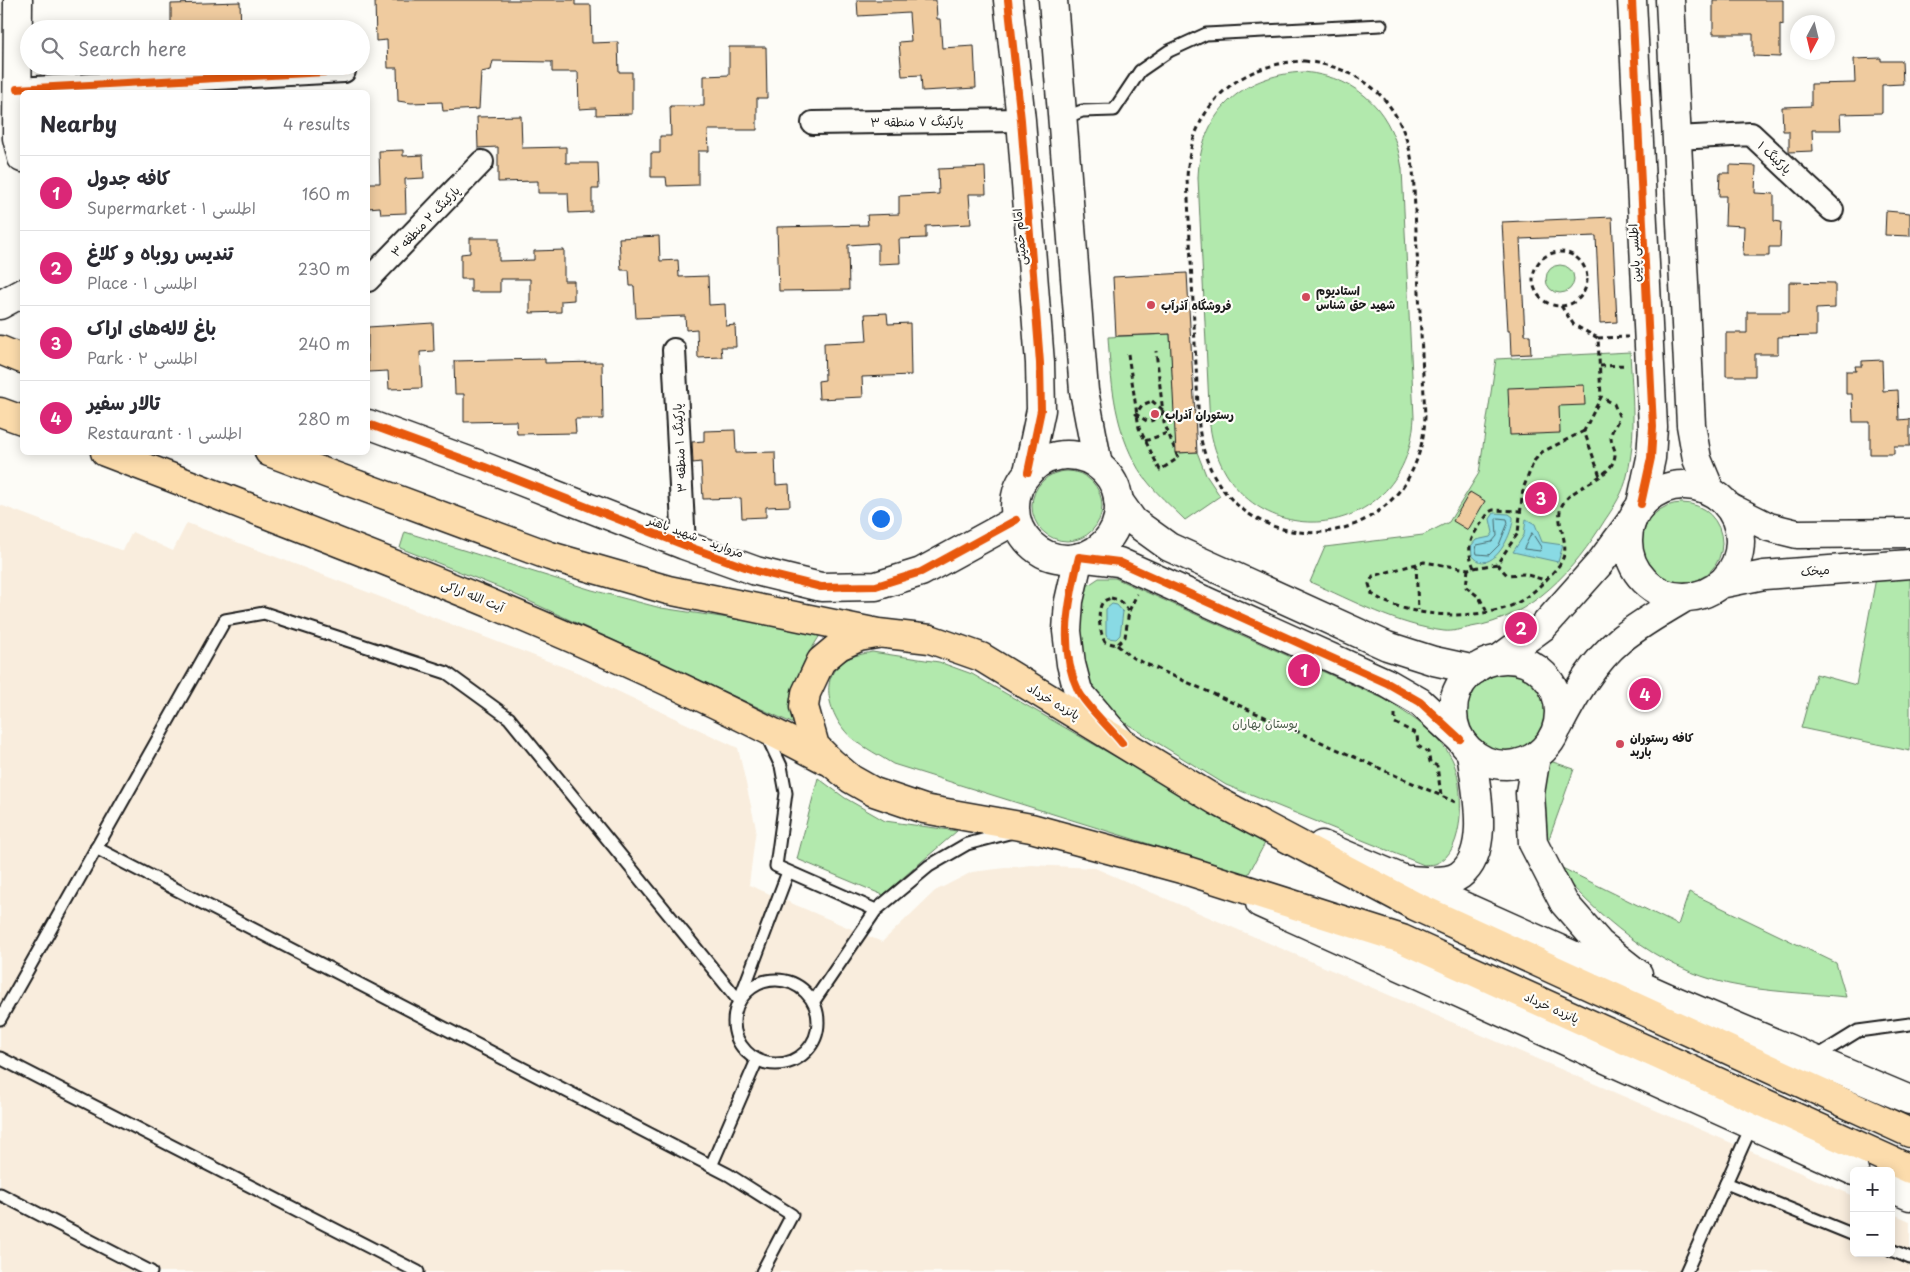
<!DOCTYPE html>
<html lang="en">
<head>
<meta charset="utf-8">
<style>
  body { margin:0; font-family:"Playpen Sans","Playpen Sans Arabic",sans-serif; background:#f7f7f7; color:#2b2b33 }
  .controls { position:absolute; right:15px; bottom:15px; display:grid; overflow:hidden; border-radius:8px; box-shadow:0 2px 12px #0003 }
  .controls button { width:45px; height:45px; display:grid; place-items:center; padding:0; border:0; border-bottom:1px solid #e1e1e2; background:#fff; color:#2b2b33; font:25px sans-serif }
  .compass { position:absolute; left:1790px; top:15px; width:45px; height:45px; border-radius:50%; background:#fff; box-shadow:0 2px 12px #0003; rotate:187deg }
  .you { position:absolute; left:880px; top:518px; width:18px; height:18px; margin:-12px; border:4px solid #fff; border-radius:50%; background:#1a73e8; box-shadow:0 0 0 8px #1a73e833 }
  .badge { display:grid; place-items:center; width:32px; height:32px; border-radius:50%; background:#db2777; color:#fff; font-size:16px; font-weight:700 }
  .pin { position:absolute; translate:-50% -50%; border:2px solid #fff; box-shadow:0 1px 5px #0006 }
  .list { margin:0; padding:0; list-style:none }
  h2 { display:flex; justify-content:space-between; align-items:center; height:65px; margin:0; padding:0 20px; font-size:21px }
  h2 small { font-size:16px; font-weight:400; color:#7c7c81 }
  .list li { display:grid; grid-template-columns:32px 1fr auto; gap:15px; align-items:center; box-sizing:border-box; height:75px; padding:0 20px; border-top:1px solid #e1e1e2 }
  .list b { display:block; font-size:19px; white-space:nowrap }
  .list p { margin:0; font-size:16px; white-space:nowrap; color:#7c7c81 }
  .list em { font-size:16px; font-style:normal; color:#7c7c81 }
  .icon { flex:none; width:28px; height:28px; fill:none; stroke:currentColor; stroke-width:2; stroke-linecap:round; stroke-linejoin:round }
  .map { position:relative; flex:none; width:1910px; height:1272px; overflow:hidden }
  .search { position:absolute; background:#fff; box-shadow:0 2px 12px #0003; left:20px; top:20px; width:350px; height:55px; display:flex; align-items:center; gap:12px; box-sizing:border-box; padding:0 18px; border-radius:28px; color:#7c7c81; font-size:19px }
  .panel { position:absolute; background:#fff; box-shadow:0 2px 12px #0003; left:20px; top:90px; width:350px; height:365px; border-radius:8px }
  .map>svg:first-child { display:block }
  .built { fill:#f9eddd }
  .green { fill:#b2e9ad; stroke:#678264 }
  .water { fill:#89dae4; stroke:#5d8e94 }
  .lines { fill:none; stroke-linecap:round; stroke-linejoin:round }
  .shore { stroke:#48686c; stroke-width:1 }
  .building { fill:#efcb9f; stroke:#1c1c1c }
  .lane-casing { stroke:#1c1c1c; stroke-width:15 }
  .street-casing { stroke:#1c1c1c; stroke-width:26 }
  .secondary-casing { stroke:#1c1c1c; stroke-width:31 }
  .primary-casing { stroke:#1c1c1c; stroke-width:31 }
  .path { stroke:#1c1c1c; stroke-width:3; stroke-dasharray:5 4; stroke-linecap:butt }
  .lane { stroke:#fdfcf7; stroke-width:11 }
  .street { stroke:#fdfcf7; stroke-width:22 }
  .secondary { stroke:#fdfcf7; stroke-width:28 }
  .primary { stroke:#fcdcac; stroke-width:28 }
  .cycleway-casing { stroke:#fdfcf7; stroke-width:11 }
  .cycleway { stroke:#e8590c; stroke-width:8 }
  .poi-dot { fill:#d1495b; stroke:#fdfcf7; stroke-width:2 }
  .labels { text-anchor:middle; dominant-baseline:central; stroke-width:4.5; stroke-linejoin:round; paint-order:stroke }
  .street-label { font-size:12px; fill:#1c1c1c; stroke:#fdfcf7 }
  .poi-label { font-size:12px; font-weight:bold; fill:#1c1c1c; stroke:#fdfcf7; text-anchor:start }
  .park-label { font-size:12px; fill:#495a48; stroke:#fdfcf7 }
</style>
</head>
<body>
<div class="map">
<svg width="1910" height="1272" viewBox="0 0 1910 1272">
  <rect width="100%" height="100%" fill="#fdfcf7"/>
  <filter id="ink" filterUnits="userSpaceOnUse"><feTurbulence type="fractalNoise" baseFrequency=".02" numOctaves="2"/><feDisplacementMap in="SourceGraphic" scale="10" xChannelSelector="R" yChannelSelector="G"/><feConvolveMatrix kernelMatrix="1 2 1 2 8 2 1 2 1" color-interpolation-filters="sRGB"/></filter>
  <g filter="url(#ink)">
    <path class="built" d="M0,505L123,551L132,532L173,551L187,523L579,673L738,748L756,828L749,885L882,942L935,891L972,872L1031,865L1095,868L1854,1196V1253H1891V1213L1910,1221V1272H0Z"/>
    <g class="green">
      <path d="M1304,72C1361,78 1394,113 1402,169L1414,417C1408,552 1228,559 1210,426L1198,178C1200,114 1240,75 1304,72Z"/>
      <circle cx="1560" cy="279" r="14"/>
      <path d="M1170,334L1177,453L1197,452L1206,475L1220,496L1185,520C1167,502 1145,484 1134,461C1114,423 1111,380 1108,337Z"/>
      <path d="M1630,352C1632,394 1637,435 1627,476C1624,491 1614,507 1605,520C1574,570 1532,618 1471,627C1462,629 1453,632 1444,631C1396,625 1354,601 1310,582L1325,547L1423,535L1449,522L1479,473L1496,359Z"/>
      <circle cx="1067" cy="506" r="35"/>
      <circle cx="1682" cy="543" r="40"/>
      <path d="M405,532L592,590L661,608L822,632C799,669 790,681 796,725L503,589L400,548Z"/>
      <path d="M1910,576V751L1801,728L1816,674L1856,685L1876,578Z"/>
      <path d="M1099,578H1115L1384,699C1409,715 1438,732 1452,759C1464,783 1467,854 1435,864C1432,865 1427,864 1424,865L1226,785L1095,704L1076,671L1084,588Z"/>
      <path d="M872,652L939,662L972,674L1265,843L1248,875L893,764C880,756 865,748 853,739C831,721 815,677 846,660C853,655 864,654 872,652Z"/>
      <circle cx="1506" cy="711" r="42"/>
      <path d="M1550,761L1574,769L1545,850L1532,814Z"/>
      <path d="M818,778L845,798L885,821L957,831L883,895L797,859Z"/>
      <path d="M1550,862L1678,925L1689,892L1836,963L1846,997C1807,993 1766,992 1729,984C1654,967 1599,917 1550,862Z"/>
    </g>
    <g class="water">
      <path d="M1494,513L1509,514L1513,517C1514,534 1490,579 1472,555L1471,546L1476,540L1490,537L1493,533L1490,519Z"/>
      <path d="M1526,519L1535,524L1542,542L1563,545L1558,562L1513,552L1524,535Z"/>
      <path d="M1112,604L1117,605L1123,612L1120,635L1116,639L1108,638L1106,634V609Z"/>
    </g>
    <g class="lines">
      <g class="shore">
        <path d="M1498,518L1507,519L1508,523L1499,545L1489,555L1477,554L1476,550L1477,545L1492,542L1497,536L1496,520Z"/>
        <path d="M1532,533L1541,547L1540,551L1524,549Z"/>
      </g>
    </g>
    <g class="building">
      <path d="M375,0H575V5H591L592,43L618,42L619,72H632V114L596,115V108L579,109L578,72H552V62L493,61L491,70L481,72L479,109L443,111L442,102L411,103L398,101L397,68H388L387,40L376,41Z"/>
      <path d="M857,0H936L937,19H940L942,48L974,46L976,88L922,91L921,75L902,76L899,42L911,41L909,13L858,16Z"/>
      <path d="M1713,0H1783V25L1780,24V57L1753,56V34H1713Z"/>
      <path d="M240,2L241,29H171V4Z"/>
      <path d="M729,47H766L767,98H757V130H708L709,151H698V185L667,186L666,177H651V153H660V136H671L670,106H704V76L729,75Z"/>
      <path d="M1881,58V61H1902L1903,84L1882,85V113L1840,114L1841,130H1812L1813,151L1789,152V131H1783L1782,107L1811,106V84L1855,83L1854,59Z"/>
      <path d="M521,116L522,148L566,147V163H598L599,189H592V212L569,213L568,193H538V181L498,182V147L478,148L477,117Z"/>
      <path d="M403,150V156L423,155L424,178L405,179L406,213L381,214L380,207L368,208V183H380L379,151Z"/>
      <path d="M1730,165L1756,166L1755,193L1774,194V221L1781,222L1780,247H1769V256H1743L1744,226L1725,225L1726,196H1719L1720,173H1730Z"/>
      <path d="M985,167L986,194H969L971,224L926,226V238L899,239L900,263L878,264V243L848,245L849,290L779,291L777,227L868,225L867,215L899,214V196L939,194L938,169Z"/>
      <path d="M1886,211L1910,213V236L1885,235Z"/>
      <path d="M1612,217L1617,322L1600,323L1596,236L1520,239L1525,335H1530L1531,354L1511,355L1510,331H1508L1502,222Z"/>
      <path d="M659,236L660,261L678,260L679,277L708,276L709,305L725,304L726,326L735,325L736,347H721L722,357L698,358L697,329L686,330L685,316L636,318L634,286H630L629,270H621L619,238Z"/>
      <path d="M470,238H499V261L534,260V251L564,250V281H574V300L561,301V312L530,313V279H500V292H471V279H461V254L470,253Z"/>
      <path d="M1187,273L1197,452L1176,453L1170,334L1116,336L1113,277Z"/>
      <path d="M1789,282L1835,283V308L1816,309V336L1778,337V354H1755V376H1726V333H1747V312H1789Z"/>
      <path d="M887,313L888,324L910,323L911,375L862,377L863,397L819,399L818,381L825,380L824,343L867,341L865,314Z"/>
      <path d="M433,323L434,351L420,352L422,388L389,389L388,371L368,372V327Z"/>
      <path d="M545,359V363L602,362L603,419H575L576,433L517,434L516,421L464,422V394H455L454,361Z"/>
      <path d="M1882,360L1883,391L1898,390L1899,420L1910,419V446H1894V454H1870V422H1853L1852,394H1846V371H1856L1855,366H1862V361Z"/>
      <path d="M1584,385L1585,405L1559,406L1560,433L1510,435L1508,388Z"/>
      <path d="M735,430L736,453L775,452L776,485L789,484L790,506L766,507V517L742,518L741,498L703,499L701,462L693,463L692,442L704,441V431Z"/>
      <path d="M1470,492L1485,501L1468,530L1453,521Z"/>
    </g>
    <g class="lines">
      <defs>
        <g id="lane">
          <path d="M1064,118L1082,111L1114,110L1140,71L1169,51L1206,34L1381,25"/>
          <path d="M766,734L781,766L786,793L776,866L876,910L929,866L967,844L1013,832"/>
          <path d="M96,848L729,1175L792,1215L762,1272"/>
          <circle cx="776" cy="1022" r="42"/>
          <path d="M814,1001L876,910"/>
          <path d="M0,1019L225,620L264,613L447,673L509,718L739,1001L788,872"/>
          <path d="M0,1058L418,1272"/>
          <path d="M1814,1058L1858,1031L1910,1024"/>
          <path d="M711,1166L757,1060"/>
          <path d="M1726,1183L1854,1235"/>
          <path d="M0,1194L151,1272"/>
          <path d="M1891,1250L1910,1258"/>
          <path d="M1686,1272L1752,1125"/>
        </g>
        <g id="street">
          <path d="M17,89L344,71"/>
          <path d="M813,123L1021,120"/>
          <path d="M1677,138L1751,134L1832,210"/>
          <path d="M368,280L482,162"/>
          <path d="M674,350L684,545"/>
        </g>
        <g id="secondary">
          <path d="M18,0L17,138L22,158"/>
          <path d="M1008,0L1021,120L1040,363L1041,410L1028,472"/>
          <path d="M1053,0L1084,391L1098,465"/>
          <path d="M1632,0L1653,427L1651,458L1641,504"/>
          <path d="M1670,0L1691,425L1697,459L1710,490"/>
          <path d="M0,305L22,293"/>
          <path d="M368,424L485,467L684,545L756,571L821,587L876,586L921,572L1016,520"/>
          <circle cx="1067" cy="507" r="52"/>
          <circle cx="1684" cy="541" r="56"/>
          <path d="M1118,500L1133,521L1169,547L1387,646L1434,661L1475,670"/>
          <path d="M1731,508L1769,527L1797,534L1910,533"/>
          <path d="M1720,584L1764,575L1910,564"/>
          <circle cx="1506" cy="712" r="53"/>
          <path d="M1499,659L1544,626L1600,563L1632,520"/>
          <path d="M1558,727C1574,696 1593,662 1621,639C1641,623 1664,610 1686,597"/>
          <path d="M1118,738L1078,691L1071,664L1067,631L1069,601L1079,557L1119,562L1387,683L1420,702L1460,739"/>
          <path d="M1536,756L1530,793L1533,843L1564,903L1600,944L1638,974"/>
          <path d="M1322,845L1405,880L1666,997L1910,1100"/>
          <path d="M1411,880C1426,881 1448,884 1460,875C1492,851 1475,785 1471,752"/>
          <path d="M1260,903L1854,1171"/>
          <path d="M1891,1188L1910,1196"/>
        </g>
        <g id="primary">
          <path d="M0,350L22,359"/>
          <path d="M0,412L22,420"/>
          <path d="M105,452C349,546 595,637 826,760"/>
          <path d="M269,452L550,556L668,590L878,633L930,639L981,657L1217,801L1415,906L1910,1133"/>
          <path d="M877,634L859,637L839,646L821,661L806,693L804,707L815,746L831,762L851,779L874,792L924,809L1031,828L1185,870L1402,939L1910,1169"/>
        </g>
      </defs>
      <use href="#lane" class="lane-casing"/>
      <use href="#street" class="street-casing"/>
      <use href="#secondary" class="secondary-casing"/>
      <use href="#primary" class="primary-casing"/>
      <g class="path">
        <path d="M1304,61C1367,68 1404,105 1413,168L1425,416C1420,565 1217,574 1199,427L1187,178C1190,108 1234,64 1304,61Z"/>
        <circle cx="1560" cy="279" r="27"/>
        <path d="M1561,306L1574,325L1598,338L1601,397L1584,431L1600,476"/>
        <path d="M1598,338L1628,337"/>
        <path d="M1128,354L1139,428L1160,470L1178,458L1164,422L1156,351"/>
        <path d="M1600,366L1627,365"/>
        <path d="M1152,401L1163,410L1158,418L1148,422L1136,414L1142,405Z"/>
        <path d="M1584,431L1542,452L1534,461L1523,489L1518,533L1497,564L1468,569L1424,562L1373,576L1369,584L1372,594C1405,617 1468,620 1505,608C1522,603 1536,590 1548,578C1553,572 1559,567 1562,560C1572,541 1551,520 1564,502C1577,484 1613,478 1615,455C1616,449 1611,444 1611,437C1611,429 1618,424 1619,416L1614,404L1601,397"/>
        <path d="M1145,441L1167,433"/>
        <path d="M1416,564L1418,610"/>
        <path d="M1497,564L1507,575L1524,574L1545,580"/>
        <path d="M1474,568C1463,542 1475,533 1489,512L1493,510L1520,511"/>
        <path d="M1468,569L1466,587L1479,597L1487,612"/>
        <path d="M1111,598L1119,600L1129,611L1125,637L1117,645L1105,642C1100,634 1096,610 1103,602C1105,600 1108,599 1111,598Z"/>
        <path d="M1129,611L1137,594"/>
        <path d="M1117,645L1133,658L1455,802"/>
        <path d="M1395,714V723L1417,734L1418,746L1428,752L1430,762L1437,766L1441,795"/>
      </g>
      <use href="#lane" class="lane"/>
      <use href="#street" class="street"/>
      <use href="#secondary" class="secondary"/>
      <use href="#primary" class="primary"/>
      <defs>
        <g id="cycleway">
          <path d="M1008,0L1021,120L1040,363L1041,410L1028,472"/>
          <path d="M1632,0L1653,427L1651,458L1641,504"/>
          <path d="M17,89L344,71"/>
          <path d="M368,424L485,467L684,545L756,571L821,587L876,586L921,572L1016,520"/>
          <path d="M1122,743C1111,729 1084,704 1078,690C1058,649 1069,599 1079,557L1119,562L1387,683L1420,702L1460,739"/>
        </g>
      </defs>
      <use href="#cycleway" class="cycleway-casing"/>
      <use href="#cycleway" class="cycleway"/>
    </g>
  </g>
  <g class="poi-dot">
    <circle cx="1306" cy="297" r="5"/>
    <circle cx="1151" cy="305" r="5"/>
    <circle cx="1155" cy="414" r="5"/>
    <circle cx="1620" cy="744" r="5"/>
  </g>
  <g class="labels">
    <g class="street-label">
      <text transform="translate(917 121) rotate(-1)">پارکینگ ۷ منطقه ۳</text>
      <text transform="translate(1775 157) rotate(43)">پارکینگ ۱</text>
      <text transform="translate(425 221) rotate(-46)">پارکینگ ۲ منطقه ۳</text>
      <text transform="translate(1019 237) rotate(-95)">امام خمینی</text>
      <text transform="translate(1634 253) rotate(-93)">اطلسی پایین</text>
      <text transform="translate(679 448) rotate(-93)">پارکینگ ۱ منطقه ۳</text>
      <text transform="translate(696 536) rotate(20)">مروارید - شهید باهنر</text>
      <text transform="translate(1815 570) rotate(-5)">میخک</text>
      <text transform="translate(473 595) rotate(22)">آیت الله اراکی</text>
      <text transform="translate(1054 701) rotate(31)">پانزده خرداد</text>
      <text transform="translate(1552 1007) rotate(24)">پانزده خرداد</text>
    </g>
    <g class="poi-label">
      <text x="1316" y="290">استادیوم<tspan x="1316" dy="14">شهید حق شناس</tspan></text>
      <text x="1161" y="305">فروشگاه آذرآب</text>
      <text x="1165" y="414">رستوران آذراب</text>
      <text x="1630" y="737">کافه رستوران<tspan x="1630" dy="14">باربد</tspan></text>
    </g>
    <g class="park-label">
      <text x="1265" y="723">بوستان بهاران</text>
    </g>
  </g>
</svg>
<div class="controls">
<button>+</button>
<button>−</button>
</div>
<svg class="compass" viewBox="-18 -18 36 36"><path d="M0-13l5 13h-10z" fill="#e53935"/><path d="M0 13l5-13h-10z" fill="#7c7c81"/></svg>
<div class="you"></div>
<div class="pin badge" style="left:1304px;top:670px">1</div>
<div class="pin badge" style="left:1521px;top:628px">2</div>
<div class="pin badge" style="left:1541px;top:498px">3</div>
<div class="pin badge" style="left:1645px;top:694px">4</div>
<div class="search"><svg class="icon" aria-label="search" viewBox="0 0 24 24"><circle cx="10" cy="10" r="6"/><path d="M15 15l6 6"/></svg>Search here</div>
<section class="panel">
<h2>Nearby<small>4 results</small></h2>
<ul class="list">
<li><span class="badge">1</span><div><b>کافه جدول</b><p>Supermarket · اطلسی ۱</p></div><em>160 m</em></li>
<li><span class="badge">2</span><div><b>تندیس روباه و کلاغ</b><p>Place · اطلسی ۱</p></div><em>230 m</em></li>
<li><span class="badge">3</span><div><b>باغ لاله‌های اراک</b><p>Park · اطلسی ۲</p></div><em>240 m</em></li>
<li><span class="badge">4</span><div><b>تالار سفیر</b><p>Restaurant · اطلسی ۱</p></div><em>280 m</em></li>
</ul>
</section>
</div>
</body>
</html>
